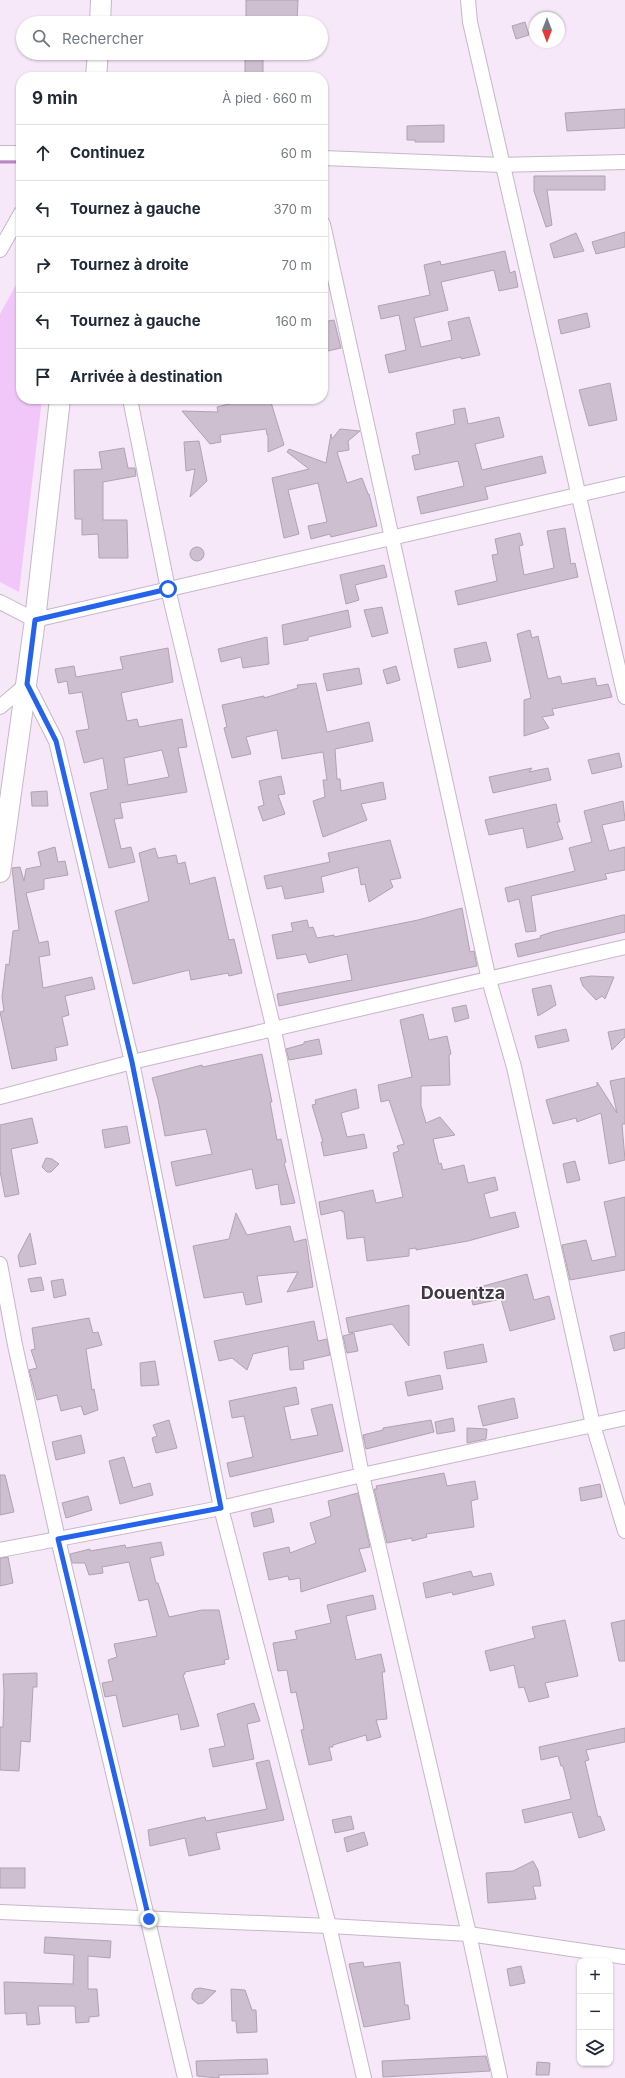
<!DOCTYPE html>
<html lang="fr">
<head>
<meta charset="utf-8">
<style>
  body { margin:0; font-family:Inter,sans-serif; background:#f2f2f3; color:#1f2937 }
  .controls { position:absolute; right:12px; bottom:12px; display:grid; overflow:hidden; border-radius:8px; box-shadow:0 1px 3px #0004 }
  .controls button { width:36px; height:36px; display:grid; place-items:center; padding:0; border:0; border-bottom:1px solid #e0e1e3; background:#fff; color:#1f2937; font:20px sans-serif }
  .compass { position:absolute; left:529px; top:12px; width:36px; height:36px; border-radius:50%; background:#fff; box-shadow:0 1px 3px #0004; rotate:180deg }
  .stop { position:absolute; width:12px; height:12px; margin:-9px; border:3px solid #2563eb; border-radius:50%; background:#fff }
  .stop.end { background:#2563eb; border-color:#fff; box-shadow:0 1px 4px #0008 }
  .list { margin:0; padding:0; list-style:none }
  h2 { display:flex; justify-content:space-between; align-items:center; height:52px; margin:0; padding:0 16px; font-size:17px }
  h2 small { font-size:13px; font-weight:400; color:#747a83 }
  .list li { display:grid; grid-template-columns:26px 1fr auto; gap:12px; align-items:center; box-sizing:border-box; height:56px; padding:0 16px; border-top:1px solid #e0e1e3 }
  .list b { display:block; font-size:15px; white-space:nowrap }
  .list em { font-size:13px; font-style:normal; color:#747a83 }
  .icon { flex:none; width:22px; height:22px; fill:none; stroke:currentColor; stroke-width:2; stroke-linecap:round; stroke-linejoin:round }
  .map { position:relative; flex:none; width:625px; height:2078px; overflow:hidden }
  .search { position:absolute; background:#fff; box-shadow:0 1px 3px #0004; left:16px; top:16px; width:312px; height:44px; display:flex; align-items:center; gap:10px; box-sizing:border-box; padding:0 14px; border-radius:22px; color:#747a83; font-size:15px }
  .panel { position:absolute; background:#fff; box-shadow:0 1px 3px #0004; left:16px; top:72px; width:312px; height:332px; border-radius:16px }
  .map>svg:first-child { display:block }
  .green { fill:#f1c7f9 }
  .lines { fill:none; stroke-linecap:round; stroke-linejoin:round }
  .stream { stroke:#bf83ca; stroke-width:5 }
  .building { fill:#cdbfcf; stroke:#afa2b1; fill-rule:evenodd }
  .street-casing { stroke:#c5b7c7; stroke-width:16 }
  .secondary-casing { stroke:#c5b7c7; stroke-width:22 }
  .street { stroke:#fff; stroke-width:14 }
  .secondary { stroke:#fff; stroke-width:20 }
  .route { stroke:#2563eb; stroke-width:5 }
  .labels { text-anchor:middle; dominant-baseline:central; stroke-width:3; stroke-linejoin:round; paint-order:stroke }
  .town-label { font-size:18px; font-weight:bold; fill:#423744; stroke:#fff }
</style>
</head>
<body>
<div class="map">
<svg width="625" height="2078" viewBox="0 0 625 2078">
  <rect width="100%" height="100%" fill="#f6e8f8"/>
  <path class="green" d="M21,276V399H42L19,592L0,582V314Z"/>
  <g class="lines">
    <path class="stream" d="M0,161H21"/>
  </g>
  <g class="building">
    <path d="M246,0H298L297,21L246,19Z"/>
    <path d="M525,22L529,35L516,39L512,26Z"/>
    <rect x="245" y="53" width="18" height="24"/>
    <path d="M625,109V128L567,131L565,113Z"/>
    <path d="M444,125V142H415V140H407V126Z"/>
    <path d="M534,176H605V190H547L552,225L546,227L534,191Z"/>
    <path d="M625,232V247L596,254L592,242Z"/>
    <path d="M576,233L584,251L554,258L550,244Z"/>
    <path d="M505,251L510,273L515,271L518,287L499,291L494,270L441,282L448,310L414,318L421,347L452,340L448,322L469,317L480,355L461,359V357L389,373L385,355L406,350L399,315L381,319L378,306L430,295L424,265L440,261L441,265Z"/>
    <path d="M587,313L590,327L561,334L558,320Z"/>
    <path d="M334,320L341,348L323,352V322Z"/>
    <path d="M610,383L617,420L589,426L579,390Z"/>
    <path d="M249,399H270L284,445L268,452V435H267L266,429L220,435L221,442L210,444L182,411L218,412L217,407Z"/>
    <path d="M465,408L468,424L499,417L504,437L475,444L482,470L542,456L546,473L485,487L488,499L421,514L417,497L464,486L458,461L415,470L412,456L420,454L416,433L455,424L453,410Z"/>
    <path d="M340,429L360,431L348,441L349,450L337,452L347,483L362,478L368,494H369L377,526L331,537L330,534L311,539L308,526L327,522L318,483L288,490L299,534L284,538L272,478L309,469L287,452L289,449L326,463L331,434L332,439Z"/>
    <path d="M199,441L207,481L190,497L195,469L186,471L184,442Z"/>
    <path d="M124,448L128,468H135L136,476L103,482V520H127L128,558H99L98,534L82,535V519H75L74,470L102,469L99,452Z"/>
    <path d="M565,528L571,564L575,563L578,577L458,605L455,591L497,581L492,555L498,554L495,539L520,533L523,545L519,546L524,575L554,568L547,531Z"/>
    <circle cx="197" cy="554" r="7"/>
    <path d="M384,565L387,577L355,585L359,600L346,604L340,575Z"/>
    <path d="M382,607L388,633L372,637L364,610Z"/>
    <path d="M348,610L351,627L308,637V640L284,645L282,625Z"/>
    <path d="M530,630L532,638L538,636L548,679L560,676L562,684L595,678L597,686L608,684L612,697L552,709L554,715L542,717L549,728L524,736V700L531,698L517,634Z"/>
    <path d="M267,637L269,664L243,668L241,657L221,662L218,649Z"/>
    <path d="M486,642L491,661L458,668L454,649Z"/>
    <path d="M168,648L173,682L121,693L127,721L137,719L139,727L182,719L187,747L178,748L187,792L120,803L123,818L114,819L121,849L131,847L135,862L109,868L90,793L108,789L103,758L84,763L76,731L89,729L82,692L69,694L67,681L58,683L55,669L74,666L76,677L123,669L120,657ZM162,750L169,777L128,785L124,758Z"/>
    <path d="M396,666L400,680L387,684L383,670Z"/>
    <path d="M359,668L362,684L327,691L323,674Z"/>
    <path d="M316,683L327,732L369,722L373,741L335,749L337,779H340L341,791L383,782L386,799L361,804L367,820L323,837L313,801L325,797L323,780H327L323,752L282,759L277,730L246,737L251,754L232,758L224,728L227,727L222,705L264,696V698L298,688L297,685Z"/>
    <path d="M619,753L622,767L592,774L588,760Z"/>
    <path d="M532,768L529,772L548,768L551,780L493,793L489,777Z"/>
    <path d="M281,776L285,794L278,795L285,814L263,821L258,807L264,805L259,781Z"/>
    <path d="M47,791L48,806H32L31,792Z"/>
    <path d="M623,801L625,820L602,825L609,851L625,847V870L605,874L607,879L531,896L536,931L526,932L519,899L508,902L505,888L575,871L569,848L592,842L584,811Z"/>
    <path d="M556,804L560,822H557L563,839L527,848L523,828L489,835L485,820Z"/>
    <path d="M390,840L401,878L390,880L393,887L369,902L365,884L361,885L358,867L321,877L324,892L285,899L282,886L267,889L264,876L330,862L328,853Z"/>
    <path d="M55,847L58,862L65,861L68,875L44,879V889L26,893L39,943L48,941L50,955L39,957L43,988L92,977L95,989L65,996L69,1015L62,1017L68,1045L55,1048L57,1060L12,1069L0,1012L4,1011L2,997L6,964L9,965L13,931L19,930L12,868L20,867L24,881L26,869L41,866L38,852Z"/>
    <path d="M155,848L158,858L176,855L178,864L185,862L190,884L215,877L229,940L234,939L242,973L229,976L228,973L191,980L189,970L133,984L115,911L149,901L139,853Z"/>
    <path d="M462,908L470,952L474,951L477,966L279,1006L277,994L352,980L347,954L309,963L306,954L277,959L272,935L293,931L291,923L307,920L309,928L313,927L317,938L334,935V937L418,920Z"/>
    <path d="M623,915H625V932L518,957L515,944L541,938L540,936L552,932Z"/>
    <path d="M591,976L614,977L605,999L602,996L596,1000L583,986L580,978Z"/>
    <path d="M551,985L556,1005L538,1016L532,989Z"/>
    <path d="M466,1005L469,1018L455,1022L452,1008Z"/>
    <path d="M423,1014L429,1040L447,1036L451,1054L449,1055L450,1085L421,1086V1106L426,1123L440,1117L455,1135L433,1139L439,1164L441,1163L443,1170L464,1165L468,1183L495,1177L498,1190L484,1194L490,1218L515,1212L519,1227L468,1241L416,1250V1248L409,1249V1256L367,1261L364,1237L347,1239L344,1212H342V1210L321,1215L319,1202L373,1190L376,1203L403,1197L393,1153L399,1151L397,1146L404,1144L389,1100L381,1102L378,1085L412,1077L400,1020Z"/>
    <path d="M566,1029L569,1041L538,1048L535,1036Z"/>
    <path d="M625,1029V1037L612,1050L608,1032Z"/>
    <path d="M319,1039L322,1054L289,1060L286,1049L304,1044V1042Z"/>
    <path d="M262,1054L272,1102H270L277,1140L281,1139L286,1162L284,1163L295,1203L281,1205L278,1184L256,1189L252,1169L176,1186L171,1162L212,1154L206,1129L165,1136L158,1099L152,1078L202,1065L203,1067Z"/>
    <path d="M625,1078V1124H622L625,1160L609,1164L601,1113L577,1122L576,1118L553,1124L546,1100L597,1086V1082L617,1113L610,1081Z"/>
    <path d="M356,1089L359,1108L341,1113L347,1137L364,1134L367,1148L324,1156L321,1142H323L312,1105L316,1104L315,1100Z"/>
    <path d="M32,1118L38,1143L11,1149L19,1194L5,1197L0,1171V1125Z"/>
    <path d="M127,1126L130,1143L105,1148L102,1130Z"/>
    <path d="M46,1158L52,1159L59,1164L51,1172H47L42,1167Z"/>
    <path d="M575,1161L580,1180L567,1183L563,1164Z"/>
    <path d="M625,1197V1270L570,1280L562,1245L586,1240L592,1261L616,1256L604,1202Z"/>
    <path d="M236,1213L247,1235L290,1226L294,1242L306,1239L313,1287L287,1292L298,1272L257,1276L262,1302L246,1305L243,1292L204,1298L193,1246L229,1239Z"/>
    <path d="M30,1233L36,1264L20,1267L18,1256Z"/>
    <path d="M527,1274L534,1300L549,1296L555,1319L510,1331L501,1299L473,1305L469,1290Z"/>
    <path d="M41,1277L44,1290L31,1292L28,1279Z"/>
    <path d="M63,1279L66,1295L54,1298L51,1281Z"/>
    <path d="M409,1305V1346L392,1324L349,1333L346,1318Z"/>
    <path d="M89,1318L93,1333L98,1332L102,1345L86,1349L92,1390L94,1389L98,1410L84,1415L81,1406L61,1411L57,1395L37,1400L29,1370L37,1368L31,1350L35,1349L32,1328Z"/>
    <path d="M314,1321L318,1341L327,1339L330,1355L303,1361L304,1369L290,1370L288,1346L253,1354L247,1370L232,1358L219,1361L214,1341Z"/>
    <path d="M625,1332V1348L614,1351L610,1336Z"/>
    <path d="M354,1333L358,1351L347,1353L343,1336Z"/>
    <path d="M483,1344L487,1362L447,1369L444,1352Z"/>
    <path d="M155,1361L159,1385L141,1386L140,1363Z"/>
    <path d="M440,1375L443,1389L408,1396L405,1382Z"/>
    <path d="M296,1387L299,1404L284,1407L291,1440L318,1435L311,1409L332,1404L343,1451L230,1477L227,1463L253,1457L244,1416L232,1418L229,1401Z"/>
    <path d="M514,1398L518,1418L483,1426L478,1406Z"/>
    <path d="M453,1418L455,1431L437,1434L435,1422Z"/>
    <path d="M169,1420L177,1448L156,1453L152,1438L157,1436L153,1425Z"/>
    <path d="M431,1420L434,1432L366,1449L363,1435L383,1430V1428Z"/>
    <path d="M467,1428L487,1429L486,1439L467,1443Z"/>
    <path d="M81,1435L85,1453L56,1460L52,1442Z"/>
    <path d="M124,1457L133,1488L150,1483L153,1495L120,1504L109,1461Z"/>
    <path d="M444,1473L447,1486L475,1481L478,1499L471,1501L474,1527L426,1534L427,1537L412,1541V1538L387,1543L374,1489H377L376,1486Z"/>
    <path d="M0,1475H5L14,1512L0,1515Z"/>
    <path d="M600,1484L602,1497L581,1501L579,1488Z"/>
    <path d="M358,1493L370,1547L359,1549L366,1571L301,1592L300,1578L289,1580L288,1576L269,1580L263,1553L289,1547L290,1553L316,1543L310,1523L331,1516L328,1501Z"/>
    <path d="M88,1496L92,1510L66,1518L62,1503Z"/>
    <path d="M271,1508L274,1522L254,1527L251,1513Z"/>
    <path d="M161,1542L164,1555L150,1558L156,1583H158L169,1617L202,1610H219L229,1659L224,1660L225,1664L185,1672V1674L183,1675L199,1726L181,1730L178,1714L123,1727L116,1695L105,1697L102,1683L113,1681L108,1660L117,1657L114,1644L157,1636L148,1599L139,1601L129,1562L102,1567L103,1573L89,1575L85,1563H72L70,1554L90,1549V1551L125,1545L126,1548Z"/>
    <path d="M8,1557L13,1583L0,1586V1558Z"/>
    <path d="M471,1571L473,1577L491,1573L494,1585L453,1595L452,1592L426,1598L423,1583Z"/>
    <path d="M373,1595L376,1609L346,1616L356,1660L381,1654L385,1672H382L387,1719L376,1720L381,1737L367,1741L366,1735L333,1745V1747H329L332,1760L309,1765L301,1730L304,1729L296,1692L291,1693L287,1670L278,1671L273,1643L297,1639L295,1631L331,1623L327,1605Z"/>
    <path d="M565,1620L578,1676L545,1683L549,1697L529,1702L524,1687L519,1688L514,1665L490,1671L485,1651L535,1638L532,1627Z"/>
    <path d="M625,1620V1661H619L611,1623Z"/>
    <path d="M37,1673V1687H33L30,1742L21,1741L19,1771L0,1770V1727H3L4,1691L3,1674Z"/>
    <path d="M254,1703L260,1721L247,1724L254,1759L213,1767L209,1749L225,1746L217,1714Z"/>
    <path d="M625,1728V1742L586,1750L589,1760L585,1761L598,1817L600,1816L605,1830L579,1838L572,1812L525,1823L522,1810L571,1799L563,1766H561L558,1756L541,1760L539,1747Z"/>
    <path d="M269,1760L284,1820L216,1833L220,1849L189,1856L185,1838L150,1846L148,1830L205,1817L206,1821L267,1809L256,1763Z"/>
    <path d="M351,1816L354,1829L335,1833L332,1820Z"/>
    <path d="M364,1832L368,1845L347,1852L344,1838Z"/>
    <path d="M533,1861L538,1870L541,1886H533L536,1899L488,1903L486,1873L513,1871Z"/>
    <rect x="0" y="1868" width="25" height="20"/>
    <path d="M45,1937L111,1941L110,1958L88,1956V1989H97L99,2016L89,2017V2022L76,2023L75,2006H38L40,2024L27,2025L26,2013L5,2014L4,1982L73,1984L74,1955L44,1953Z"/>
    <path d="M363,1962L364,1967L400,1962L405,2005H408L410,2019L364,2027L349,1964Z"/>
    <path d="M521,1966L525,1983L510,1986L507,1969Z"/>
    <path d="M200,1988L216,1991L203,2003L198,2004L192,1999V1994L195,1989Z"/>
    <path d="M231,1989L245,1990L252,2010H256L257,2032L237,2033L236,2021H232Z"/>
    <path d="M486,2056L490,2071L383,2077L382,2061Z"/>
    <path d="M267,2059L268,2074L219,2075V2078L197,2076L196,2061Z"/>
    <path d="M537,2062L550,2063L549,2075H536Z"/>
  </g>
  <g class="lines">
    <defs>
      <g id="street">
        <path d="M468,0L470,22L625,697"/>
        <path d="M0,153H21"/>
        <path d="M323,158L502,165L625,162"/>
        <path d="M323,224L489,980L514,1067L593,1425L625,1531"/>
        <path d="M0,250L21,213"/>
        <path d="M130,399L168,589L274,1030L362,1475L469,1934L500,2078"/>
        <path d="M0,602L35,620L625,484"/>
        <path d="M0,707L27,684L56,741L132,1062L221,1508L329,1926L364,2078"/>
        <path d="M0,1097L132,1062L625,947"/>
        <path d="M0,1264L15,1345L58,1539L185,2078"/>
        <path d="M0,1550L221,1508L362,1475L625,1418"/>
        <path d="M0,1912L329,1926L469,1934L625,1957"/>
      </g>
      <g id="secondary">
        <path d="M100,23L101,0"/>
        <path d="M96,77L98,53"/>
        <path d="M0,872L35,620L60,399"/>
      </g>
    </defs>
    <use href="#street" class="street-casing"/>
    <use href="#secondary" class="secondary-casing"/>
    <use href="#street" class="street"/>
    <use href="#secondary" class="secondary"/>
  </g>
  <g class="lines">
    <path class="route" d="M149,1919L58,1539L221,1508L132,1062L56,741L27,684L35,620L168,589"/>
  </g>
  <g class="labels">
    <g class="town-label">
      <text x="463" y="1292">Douentza</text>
    </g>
  </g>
</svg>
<div class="controls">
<button>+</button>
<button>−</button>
<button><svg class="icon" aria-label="layers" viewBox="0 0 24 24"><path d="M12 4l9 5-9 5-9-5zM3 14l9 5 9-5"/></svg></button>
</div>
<svg class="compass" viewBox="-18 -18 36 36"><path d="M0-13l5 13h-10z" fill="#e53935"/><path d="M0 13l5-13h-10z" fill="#747a83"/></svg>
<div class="stop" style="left:168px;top:589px"></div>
<div class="stop end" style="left:149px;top:1919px"></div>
<div class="search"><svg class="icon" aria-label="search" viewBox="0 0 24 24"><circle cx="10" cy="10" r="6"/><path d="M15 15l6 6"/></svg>Rechercher</div>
<section class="panel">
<h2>9 min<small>À pied · 660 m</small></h2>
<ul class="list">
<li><svg class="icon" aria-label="ahead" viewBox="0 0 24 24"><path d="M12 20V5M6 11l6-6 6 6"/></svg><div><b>Continuez</b></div><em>60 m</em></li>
<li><svg class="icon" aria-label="left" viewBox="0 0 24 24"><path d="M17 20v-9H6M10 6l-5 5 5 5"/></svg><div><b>Tournez à gauche</b></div><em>370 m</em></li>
<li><svg class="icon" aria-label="right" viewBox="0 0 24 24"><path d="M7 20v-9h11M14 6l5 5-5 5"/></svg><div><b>Tournez à droite</b></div><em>70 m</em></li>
<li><svg class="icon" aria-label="left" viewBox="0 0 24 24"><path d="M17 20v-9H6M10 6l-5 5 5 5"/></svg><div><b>Tournez à gauche</b></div><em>160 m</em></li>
<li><svg class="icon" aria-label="arrive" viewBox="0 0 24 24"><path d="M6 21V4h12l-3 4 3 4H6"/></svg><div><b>Arrivée à destination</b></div></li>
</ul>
</section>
</div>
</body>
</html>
